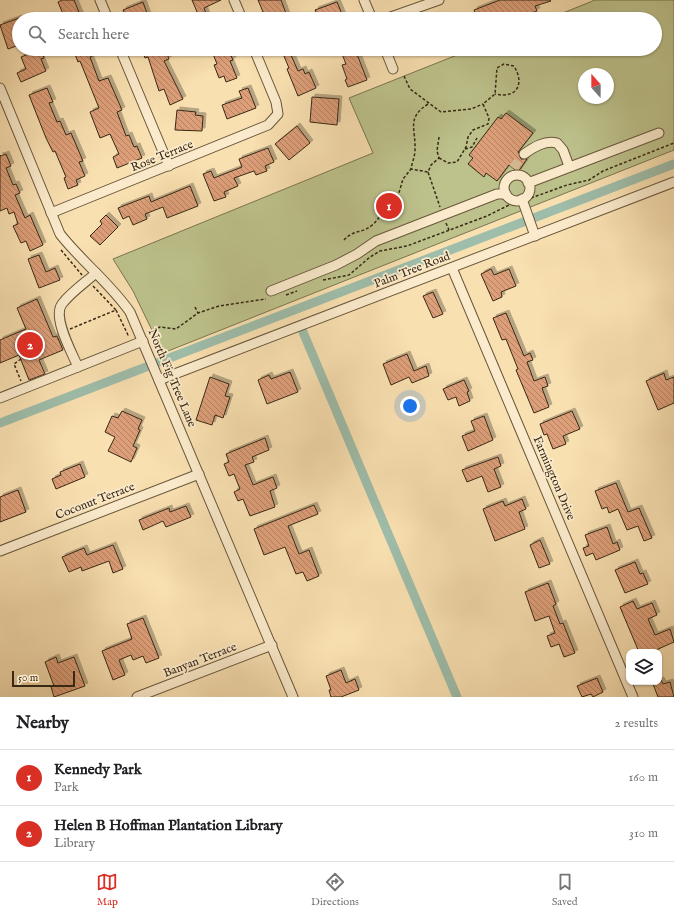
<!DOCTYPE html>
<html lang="en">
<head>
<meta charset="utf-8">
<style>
  body { margin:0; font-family:"IM FELL English",serif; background:#f2f2f2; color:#202124 }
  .controls { position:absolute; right:12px; bottom:12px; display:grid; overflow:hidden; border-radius:8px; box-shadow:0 1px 3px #0004 }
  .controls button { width:36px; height:36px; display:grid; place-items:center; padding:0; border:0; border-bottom:1px solid #e0e0e0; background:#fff; color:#202124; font:20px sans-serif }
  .compass { position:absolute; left:578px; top:68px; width:36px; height:36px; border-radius:50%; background:#fff; box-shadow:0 1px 3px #0004; rotate:339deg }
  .scale { position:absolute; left:12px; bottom:10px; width:63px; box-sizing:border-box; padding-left:4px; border:2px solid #382814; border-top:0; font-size:11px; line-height:14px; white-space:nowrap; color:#382814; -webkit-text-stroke:3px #fbebcc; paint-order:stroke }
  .you { position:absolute; left:410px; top:406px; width:14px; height:14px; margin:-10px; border:3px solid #fff; border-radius:50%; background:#1a73e8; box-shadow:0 0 0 6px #1a73e833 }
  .badge { display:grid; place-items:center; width:26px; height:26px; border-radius:50%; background:#d93025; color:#fff; font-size:13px; font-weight:700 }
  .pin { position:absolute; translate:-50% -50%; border:2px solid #fff; box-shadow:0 1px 4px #0006 }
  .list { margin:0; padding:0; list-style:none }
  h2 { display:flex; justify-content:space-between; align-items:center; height:52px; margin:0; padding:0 16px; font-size:17px }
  h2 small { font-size:13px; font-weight:400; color:#757577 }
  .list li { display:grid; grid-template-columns:26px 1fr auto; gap:12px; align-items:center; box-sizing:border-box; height:56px; padding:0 16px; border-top:1px solid #e0e0e0 }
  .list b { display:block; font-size:15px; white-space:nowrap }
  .list p { margin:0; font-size:13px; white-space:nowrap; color:#757577 }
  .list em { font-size:13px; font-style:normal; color:#757577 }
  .icon { flex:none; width:22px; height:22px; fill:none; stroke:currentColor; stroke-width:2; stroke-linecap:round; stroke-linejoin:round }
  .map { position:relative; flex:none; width:674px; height:697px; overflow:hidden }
  .search { position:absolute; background:#fff; box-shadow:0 1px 3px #0004; left:12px; right:12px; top:12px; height:44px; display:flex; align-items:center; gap:10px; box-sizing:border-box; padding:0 14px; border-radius:22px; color:#757577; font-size:15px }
  .sheet { height:164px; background:#fff }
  nav { display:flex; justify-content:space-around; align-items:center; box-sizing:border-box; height:56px; border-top:1px solid #e0e0e0; background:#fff; font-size:11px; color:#757577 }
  nav a { display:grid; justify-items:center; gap:2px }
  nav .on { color:#d93025 }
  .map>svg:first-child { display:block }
  .park { fill:#bdc28c; stroke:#7a7550; fill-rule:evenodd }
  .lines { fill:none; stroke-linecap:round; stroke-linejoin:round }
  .canal { stroke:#9ebdaa; stroke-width:9 }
  .building { fill:url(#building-back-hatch); stroke:#382814; filter:url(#shadow) }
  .minor-tunnel { stroke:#d2bb92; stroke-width:9; stroke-dasharray:9 4.5; stroke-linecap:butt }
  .minor-casing { stroke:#68563b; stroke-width:11 }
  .path { stroke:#382814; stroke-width:1.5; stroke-dasharray:3 2; stroke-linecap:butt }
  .minor { stroke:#fbebcc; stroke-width:9 }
  .labels { text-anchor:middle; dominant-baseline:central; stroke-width:3.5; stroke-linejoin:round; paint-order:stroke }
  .street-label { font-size:12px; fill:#382814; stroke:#fbebcc }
</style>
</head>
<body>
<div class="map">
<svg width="674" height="697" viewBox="0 0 674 697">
  <defs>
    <pattern id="building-back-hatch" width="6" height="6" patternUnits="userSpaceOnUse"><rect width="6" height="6" fill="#dd9f79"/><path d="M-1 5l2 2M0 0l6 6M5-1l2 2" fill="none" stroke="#b48262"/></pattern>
    <filter id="shadow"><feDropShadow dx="3" dy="-3" stdDeviation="0" flood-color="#0004"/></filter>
  </defs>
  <rect width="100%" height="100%" fill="#f9e0b1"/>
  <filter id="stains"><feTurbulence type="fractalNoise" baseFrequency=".005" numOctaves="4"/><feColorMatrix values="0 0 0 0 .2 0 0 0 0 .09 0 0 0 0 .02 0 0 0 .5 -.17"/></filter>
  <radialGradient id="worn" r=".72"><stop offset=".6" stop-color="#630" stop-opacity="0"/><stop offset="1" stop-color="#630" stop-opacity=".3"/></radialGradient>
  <path class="park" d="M595,0H674V150L163,353L133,291L113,259L373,153L349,98L472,49H655V19H548ZM584,74H608V98H584Z"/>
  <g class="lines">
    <g class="canal">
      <path d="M303,332L457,697"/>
      <path d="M159,362L674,164"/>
      <path d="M0,423L146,367"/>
    </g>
  </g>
  <g class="building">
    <path d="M62,0H74L81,17L76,19H51L63,14L58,2Z"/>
    <path d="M192,0H221L204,8L208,19H200Z"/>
    <path d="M258,0H281L288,19H266Z"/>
    <path d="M500,0H550L551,1L535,6L537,11L527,15L529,19H478L474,10Z"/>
    <path d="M143,2L149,19H127L123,10Z"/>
    <path d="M337,2L344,19H324L322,16L318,17L315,10Z"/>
    <path d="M19,18V45L8,49L0,25Z"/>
    <path d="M41,49L44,58L41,59L46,71L21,82L17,73L26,69L21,57Z"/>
    <path d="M73,49H94L96,54L90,57L99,81L108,78L122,110L117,112L126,136L129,135L134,147L137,146L142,158L117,168L113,157L119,154L110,134L100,138L90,112L99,108L80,61L78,62Z"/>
    <path d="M142,49H165L169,59L164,61L183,99L170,105L164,89L159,91L148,57L145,58Z"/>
    <path d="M211,49H228L233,60L230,61L237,78L226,82L224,76L219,78L214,65L217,64Z"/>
    <path d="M281,49H304L291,55L298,71L303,69L305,74L309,72L316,88L298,96L287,69L289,68Z"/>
    <path d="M355,49L367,80L348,87L345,80L347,79L342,65L346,64L342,54Z"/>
    <path d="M47,88L53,102L49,103L57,122L60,121L66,135L71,133L83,161L79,162L85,176L76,180L78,185L68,189L64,178L66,177L55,151L53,152L46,138L29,95Z"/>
    <path d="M248,88L256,108L227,119L222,105L242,98L239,91Z"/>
    <path d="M312,97L339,99L337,125L310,122Z"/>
    <path d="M177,110L196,112L195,115L203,116L202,131L175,130Z"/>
    <path d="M506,113L533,133L518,152L521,159H527L518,172L509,165L497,181L486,173L484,177L468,164L473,158L469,155L498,117L501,119Z"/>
    <path d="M297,126L310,143L289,160L275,144Z"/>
    <path d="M268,148L274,162L265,166L267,171L256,175L254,171L234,178L238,186L224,192L226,197L214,201L203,174L211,171L214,178L242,167L239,159Z"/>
    <path d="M6,154L11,166L6,168L13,185L16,184L20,193L15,195L25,218L30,215L43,245L30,251L26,241L21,243L13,226L18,224L14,212L9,214L7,208L0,211V155L1,156Z"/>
    <path d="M190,186L198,206L167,218L163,207L145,214L147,219L133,225L129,216L123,219L118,208L149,196L151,202Z"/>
    <path d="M106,215L118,227L100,245L90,236L102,224L100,221Z"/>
    <path d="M39,255L46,272L55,268L60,280L39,288L28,259Z"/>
    <path d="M491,269L494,275L509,269L516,286L501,292L502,297L493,301L481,274Z"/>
    <path d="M433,292L443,314L433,318L423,296Z"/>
    <path d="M37,299L53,337L57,336L63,350L39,360L45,374L29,380L19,355L0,363V340L26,329L17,308Z"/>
    <path d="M506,313L524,356L530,353L533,360L527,362L534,381L545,377L548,386L542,388L549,407L534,413L516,370L518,369L506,339L502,340L493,318Z"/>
    <path d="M407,354L414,371L426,366L429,376L412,383L409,377L391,385L383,364Z"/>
    <path d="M290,372L298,392L267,404L258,380L269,375L271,379Z"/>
    <path d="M664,373L666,380L674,377V403L658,410L646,381Z"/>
    <path d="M210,377L229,384L225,396L230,397L223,418L215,415L212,425L196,420Z"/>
    <path d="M464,380L469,391L467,392L470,401L459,406L456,397L448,400L443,389Z"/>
    <path d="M122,411L142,420L138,429L140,430L133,446L137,448L131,462L108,451L115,437L105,432L112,416L118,418Z"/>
    <path d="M572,411L580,429L563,436L566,444L553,449L547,434L544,435L540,424Z"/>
    <path d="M484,416L493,440L468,451L462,436L475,431L471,421Z"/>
    <path d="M265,438L269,450L252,457L254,462L245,465L253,485L273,477L277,488L270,491L275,507L250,516L243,499L238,501L234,492L240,489L234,474L229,476L224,464L229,462L226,454Z"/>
    <path d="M498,457L501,466L494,469L501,487L488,492L482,476L467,482L462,470Z"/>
    <path d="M80,464L85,477L56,489L52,479L61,475L60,472Z"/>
    <path d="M616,483L628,512L639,508L652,538L644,541L638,526L627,530L618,509L609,513L607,507L602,509L595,491Z"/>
    <path d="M18,490L26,512L0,522V497Z"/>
    <path d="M522,499L526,509L519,512L525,529L495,541L483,509L503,501L505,506Z"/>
    <path d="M314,505L318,514L288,526L299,554L309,550L319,576L307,581L303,572L296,574L285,547L264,555L254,529Z"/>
    <path d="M186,506L191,517L166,527L163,521L143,530L139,520L169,508L170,512Z"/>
    <path d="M607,527L613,544L617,542L620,550L596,560L593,553L586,556L583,548L589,546L585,535Z"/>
    <path d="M540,540L550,564L539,568L530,545Z"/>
    <path d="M113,545L123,569L113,573L109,561L82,571L81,567L69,572L62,557L84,548L87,555Z"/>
    <path d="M635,562L640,574L643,573L648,584L625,593L615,570Z"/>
    <path d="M548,583L556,604L553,606L560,624L563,623L575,653L564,657L559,644L551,647L547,636L555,633L549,616L535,621L525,592Z"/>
    <path d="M633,601L637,609L652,603L657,615L648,619L655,635L670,629L674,642L656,650L657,652H639L620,607Z"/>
    <path d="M143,618L159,658L146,663L143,656L133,660L131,655L119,660L125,675L113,680L102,651L132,639L127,624Z"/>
    <path d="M56,657L58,663L74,657L85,686L54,697L51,687L54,686L45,662Z"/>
    <path d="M341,670L346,683L355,679L359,690L341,697H331L329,690H331L326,676Z"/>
    <path d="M597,678L603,692L593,697L591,694L582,697L577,686Z"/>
    <path d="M661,680L663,684L670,682L674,697H658L653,684Z"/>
  </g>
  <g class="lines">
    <path class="minor-tunnel" d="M513,168L524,154"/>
    <defs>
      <g id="minor">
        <path d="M100,0L108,19"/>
        <path d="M234,0L242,19"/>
        <path d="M364,0L372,19"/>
        <path d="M385,19L439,0"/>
        <path d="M120,49L169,166"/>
        <path d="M385,49L393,69"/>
        <path d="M0,88L60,234C82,262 110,283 130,312L293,697"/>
        <path d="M524,154C534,147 545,140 557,143L563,150L569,166"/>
        <circle cx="517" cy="188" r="13"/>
        <path d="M528,183L659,133"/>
        <path d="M522,199L535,236"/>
        <path d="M51,213L268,125L278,114L276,102L254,49"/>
        <path d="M452,268L633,697"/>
        <path d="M271,291L336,265L357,254L376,241L497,194H506"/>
        <path d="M78,367C72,353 52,317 62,304C71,292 86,282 96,273"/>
        <path d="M159,380L674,182"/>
        <path d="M0,398L143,341"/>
        <path d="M0,551L199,474"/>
        <path d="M137,697L272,645"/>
      </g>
    </defs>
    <use href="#minor" class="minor-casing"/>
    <g class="path">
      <path d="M404,76L410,89L441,112L471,109L483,104"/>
      <path d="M428,104C406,118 416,129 415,150C415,156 412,163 411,169L428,172"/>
      <path d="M439,137L437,151L439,158L431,165L428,172L440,207"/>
      <path d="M465,149L472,147L477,138"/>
      <path d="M439,158L448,163L457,162L466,147L468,137L473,130L488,124L489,118L483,104L495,94L497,68L504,64L514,66C525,84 517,99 495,94"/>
      <path d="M531,198L567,185L589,180L603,171L674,143"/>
      <path d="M446,223L449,230"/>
      <path d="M344,240C354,229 361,234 371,226C382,218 385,202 398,196L403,179L411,169"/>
      <path d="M61,250L82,275"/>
      <path d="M323,280L349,275L370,257L380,251L407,246L487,216L509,205"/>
      <path d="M286,295L297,291"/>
      <path d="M195,307L198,313"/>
      <path d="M116,310L128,335L130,334"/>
      <path d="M70,329L116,310L93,286"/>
      <path d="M149,333L160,327L176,329L198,313L219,306L266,299"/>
      <path d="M21,359L14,364L21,381"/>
    </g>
    <use href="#minor" class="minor"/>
  </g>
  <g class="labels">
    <g class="street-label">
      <text transform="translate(162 156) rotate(-22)">Rose Terrace</text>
      <text transform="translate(412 270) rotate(-21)">Palm Tree Road</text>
      <text transform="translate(172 378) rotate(67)">North Fig Tree Lane</text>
      <text transform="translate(554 478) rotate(67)">Farmington Drive</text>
      <text transform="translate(95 501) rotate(-21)">Coconut Terrace</text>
      <text transform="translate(200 660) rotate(-21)">Banyan Terrace</text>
    </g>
  </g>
  <rect width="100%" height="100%" filter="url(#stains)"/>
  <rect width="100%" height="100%" fill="url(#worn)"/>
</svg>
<div class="controls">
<button><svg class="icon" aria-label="layers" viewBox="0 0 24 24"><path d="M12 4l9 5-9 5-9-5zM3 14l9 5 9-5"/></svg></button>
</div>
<svg class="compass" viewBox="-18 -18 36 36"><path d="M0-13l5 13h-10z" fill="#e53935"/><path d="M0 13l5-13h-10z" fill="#757577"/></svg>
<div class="scale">50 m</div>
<div class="you"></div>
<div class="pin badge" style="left:389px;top:206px">1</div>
<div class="pin badge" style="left:30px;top:345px">2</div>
<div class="search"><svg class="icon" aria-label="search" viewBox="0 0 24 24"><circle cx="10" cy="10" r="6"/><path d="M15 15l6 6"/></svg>Search here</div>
</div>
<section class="sheet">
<h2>Nearby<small>2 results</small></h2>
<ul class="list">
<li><span class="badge">1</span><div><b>Kennedy Park</b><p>Park</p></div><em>160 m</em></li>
<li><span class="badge">2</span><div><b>Helen B Hoffman Plantation Library</b><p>Library</p></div><em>310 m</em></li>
</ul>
</section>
<nav>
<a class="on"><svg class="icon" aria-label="map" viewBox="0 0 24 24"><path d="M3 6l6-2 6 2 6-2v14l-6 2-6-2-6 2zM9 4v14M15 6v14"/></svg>Map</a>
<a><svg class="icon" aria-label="directions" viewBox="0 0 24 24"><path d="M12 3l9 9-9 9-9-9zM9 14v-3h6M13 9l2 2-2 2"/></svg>Directions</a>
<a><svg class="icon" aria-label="saved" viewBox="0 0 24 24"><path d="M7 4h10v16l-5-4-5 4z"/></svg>Saved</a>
</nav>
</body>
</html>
